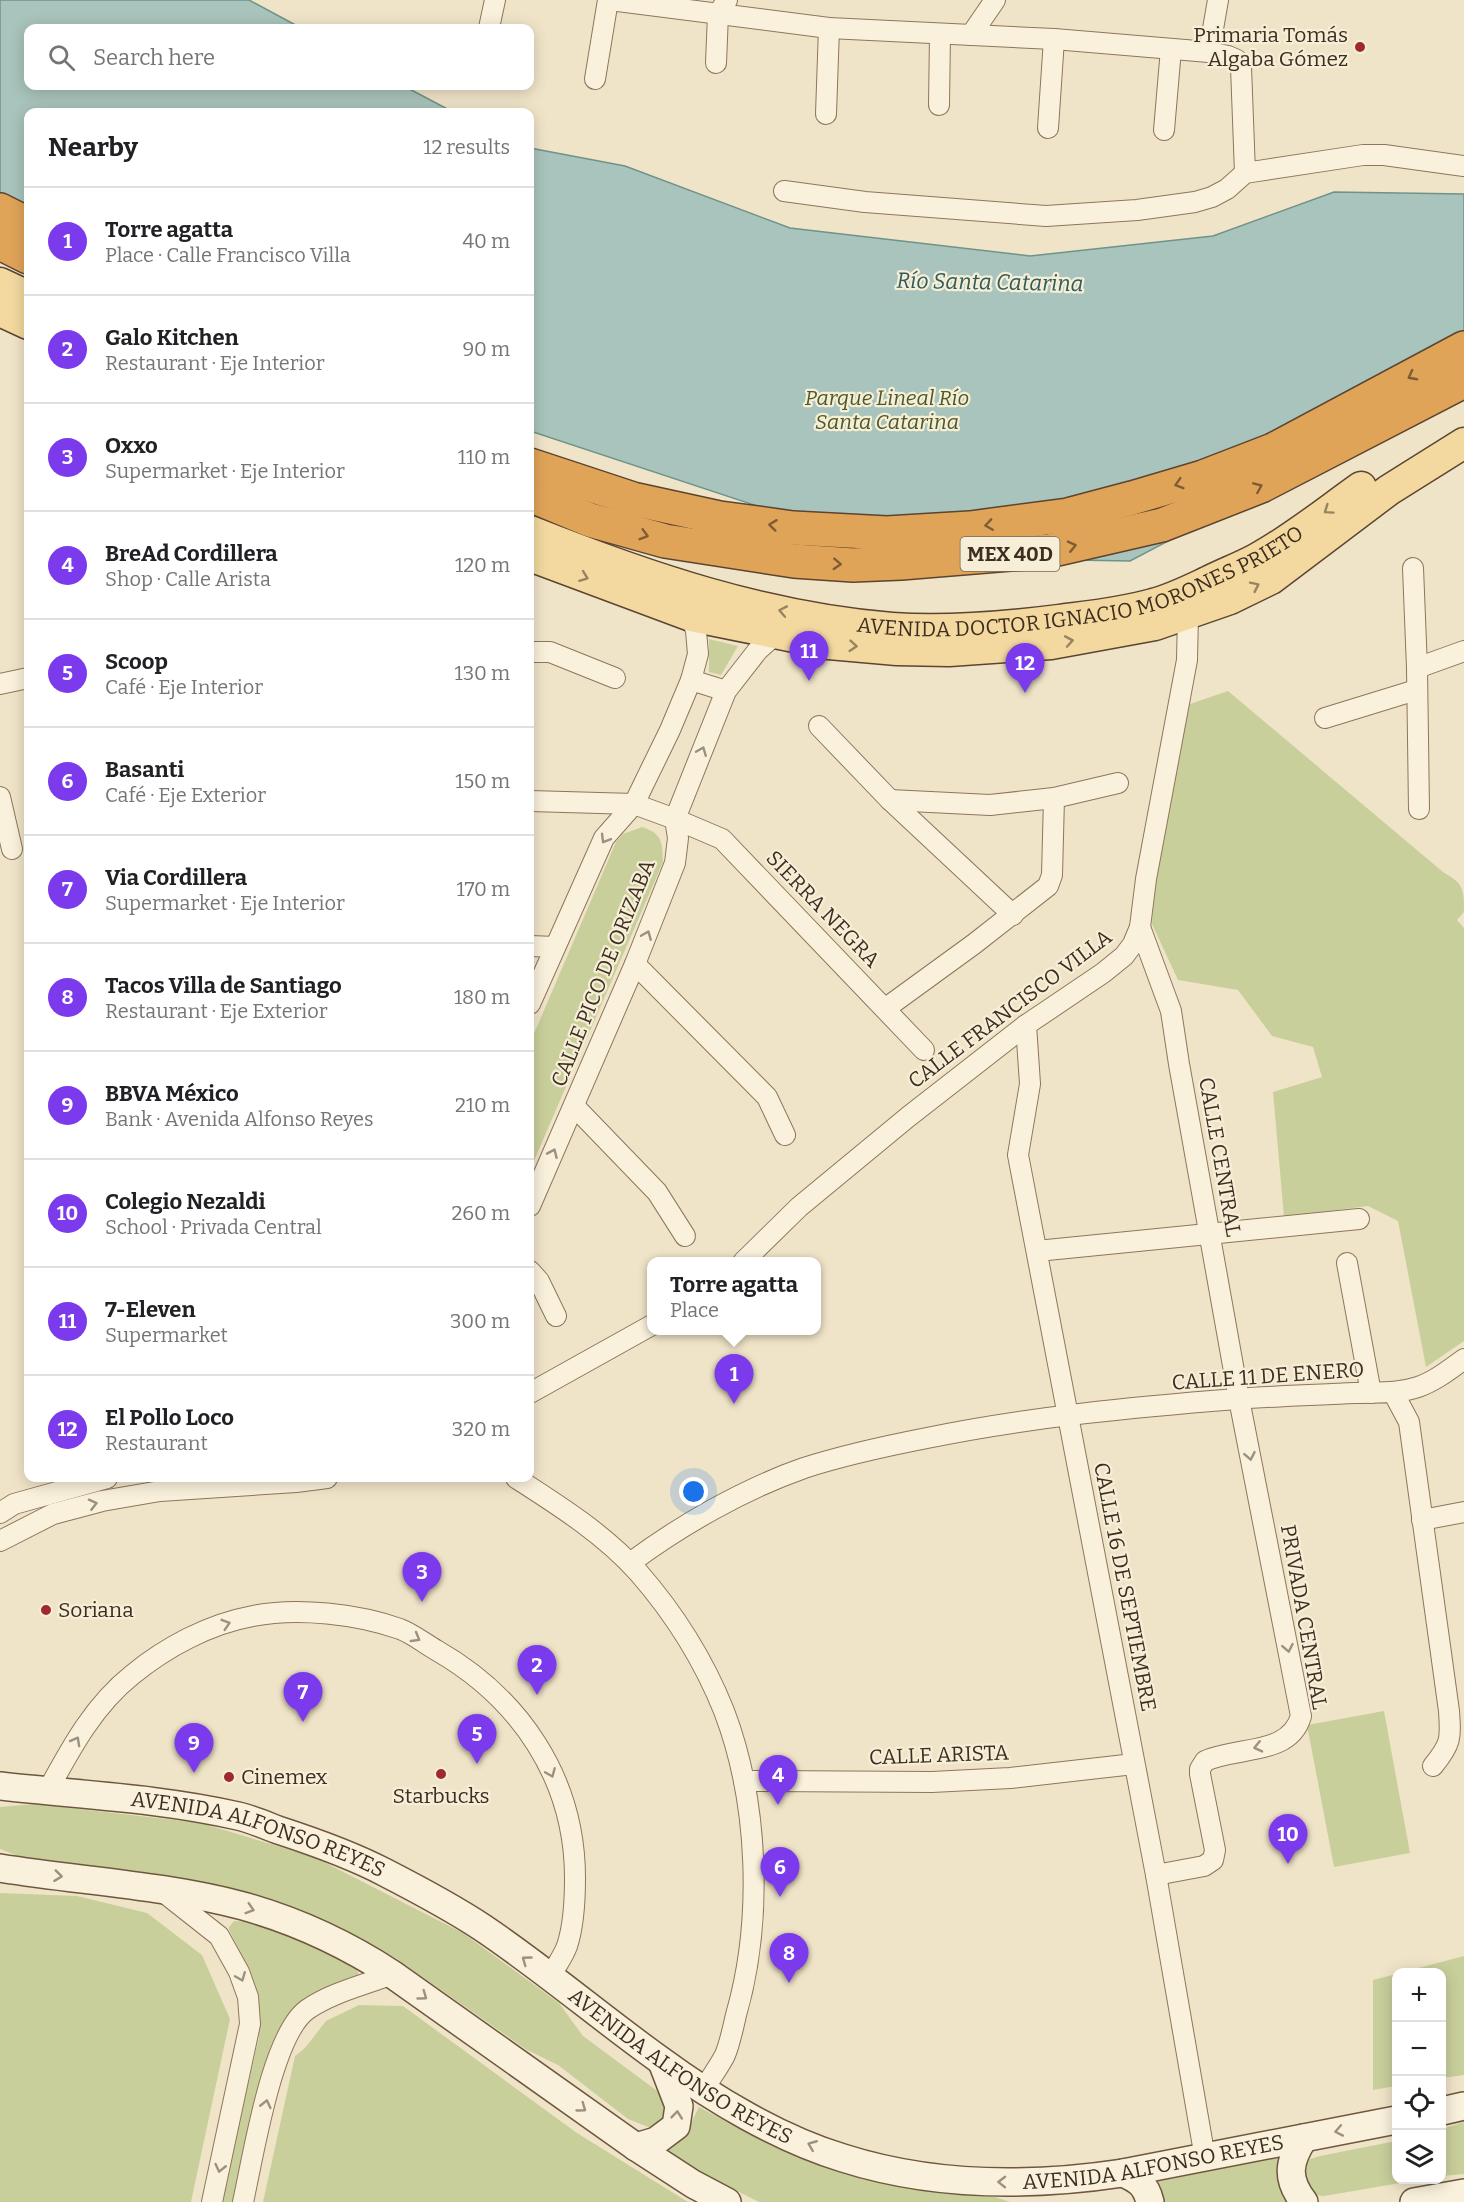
<!DOCTYPE html>
<html lang="en">
<head>
<meta charset="utf-8">
<style>
  body { margin:0; font-family:Bitter,serif; background:#f2f2f2; color:#202124 }
  .controls { position:absolute; right:18px; bottom:18px; display:grid; overflow:hidden; border-radius:12px; box-shadow:0 3px 15px #0003 }
  .controls button { width:54px; height:54px; display:grid; place-items:center; padding:0; border:0; border-bottom:2px solid #e0e0e0; background:#fff; color:#202124; font:30px sans-serif }
  .you { position:absolute; left:694px; top:1492px; width:21px; height:21px; margin:-15px; border:4px solid #fff; border-radius:50%; background:#1a73e8; box-shadow:0 0 0 9px #1a73e833 }
  .badge { display:grid; place-items:center; width:39px; height:39px; border-radius:50%; background:#7c3aed; color:#fff; font-size:20px; font-weight:700 }
  .pin { position:absolute; translate:-50% -50px; filter:drop-shadow(0 2px 3px #0008) }
  .pin::after { content:''; position:absolute; top:32px; width:21px; height:18px; background:inherit; clip-path:polygon(0 0,100% 0,50% 100%) }
  .popup { position:absolute; left:647px; top:1257px; width:174px; height:78px; box-sizing:border-box; display:grid; place-content:center; border-radius:12px; background:#fff; filter:drop-shadow(0 2px 4px #0005); font-size:20px; white-space:nowrap; color:#757577 }
  .popup b { font-size:22px; color:#202124 }
  .popup::after { content:''; position:absolute; left:50%; top:100%; margin-left:-12px; border:12px solid transparent; border-top-color:#fff }
  .list { margin:0; padding:0; list-style:none }
  h2 { display:flex; justify-content:space-between; align-items:center; height:78px; margin:0; padding:0 24px; font-size:26px }
  h2 small { font-size:20px; font-weight:400; color:#757577 }
  .list li { display:grid; grid-template-columns:39px 1fr auto; gap:18px; align-items:center; box-sizing:border-box; height:108px; padding:0 24px; border-top:2px solid #e0e0e0 }
  .list b { display:block; font-size:22px; white-space:nowrap }
  .list p { margin:0; font-size:20px; white-space:nowrap; color:#757577 }
  .list em { font-size:20px; font-style:normal; color:#757577 }
  .icon { flex:none; width:33px; height:33px; fill:none; stroke:currentColor; stroke-width:2; stroke-linecap:round; stroke-linejoin:round }
  .map { position:relative; flex:none; width:1464px; height:2202px; overflow:hidden }
  .search { position:absolute; background:#fff; box-shadow:0 3px 15px #0003; left:24px; top:24px; width:510px; height:66px; display:flex; align-items:center; gap:15px; box-sizing:border-box; padding:0 21px; border-radius:12px; color:#757577; font-size:22px }
  .panel { position:absolute; background:#fff; box-shadow:0 3px 15px #0003; left:24px; top:108px; width:510px; height:1374px; border-radius:12px }
  .map>svg:first-child { display:block }
  .green { fill:#c9cf9b }
  .water { fill:#a9c4bc; stroke:#6f938a; stroke-width:1.5 }
  .lines { fill:none; stroke-linecap:round; stroke-linejoin:round }
  .street-casing { stroke:#8d765c; stroke-width:22 }
  .secondary-casing { stroke:#6f573f; stroke-width:30 }
  .primary-casing { stroke:#5b4430; stroke-width:33 }
  .highway-casing { stroke:#5b4430; stroke-width:36 }
  .street { stroke:#faf1dc; stroke-width:20 }
  .secondary { stroke:#faf1dc; stroke-width:27 }
  .primary { stroke:#f3d9a0; stroke-width:30 }
  .highway { stroke:#e0a458; stroke-width:33 }
  .oneway { stroke:#7e5d36 }
  .oneway2 { stroke:#988460 }
  .oneway3 { stroke:#9c907e }
  .poi-dot { fill:#9e2a2b; stroke:#f7eed8; stroke-width:2 }
  .labels { text-anchor:middle; dominant-baseline:central; stroke-width:4.5; stroke-linejoin:round; paint-order:stroke }
  .shield { fill:#f7eed8; stroke:#756857; stroke-width:1.5 }
  .shield-label { font-size:20px; font-weight:bold; fill:#3d2e20 }
  .poi-label { font-size:21px; fill:#3d2e20; stroke:#f7eed8; text-anchor:start }
  .park-label { font-size:21px; font-style:italic; fill:#4d5a26; stroke:#f7eed8 }
  .street-label { font-size:21px; fill:#3d2e20; stroke:#f7eed8 }
  .water-label { font-size:22px; font-style:italic; fill:#2f5d5a; stroke:#f7eed8 }
</style>
</head>
<body>
<div class="map">
<svg width="1464" height="2202" viewBox="0 0 1464 2202">
  <rect width="100%" height="100%" fill="#f0e4c8"/>
  <g class="green">
    <path d="M709,639L738,646L721,675L709,672Z"/>
    <path d="M1228,691L1443,872C1464,884 1464,889 1464,912L1457,920L1464,928V1341L1426,1367L1398,1221L1368,1206L1284,1217L1273,1092L1322,1077L1313,1047L1272,1036L1238,990L1178,980L1152,924L1154,880L1187,705Z"/>
    <path d="M642,827C663,834 662,842 663,862L530,1170V1043L616,842L623,834Z"/>
    <path d="M1384,1711L1410,1853L1334,1867L1307,1725Z"/>
    <path d="M35,1804L201,1823L314,1857L463,1933L559,2003L583,2036L660,2093L670,2117L653,2129L628,2119L558,2065L527,2050L394,1957L295,1912L31,1861L0,1849V1807Z"/>
    <path d="M0,1893L77,1896L147,1913L202,1955L230,2019L191,2202H0Z"/>
    <path d="M234,1921C264,1920 332,1954 357,1970L359,1975L357,1977C321,1984 290,2007 274,2040L232,2202H221L259,2037L255,1988L251,1974L229,1930V1927Z"/>
    <path d="M1464,1956V2075L1442,2078V1972H1403Z"/>
    <path d="M1396,1974V2086L1373,2090V1980Z"/>
    <path d="M359,2005L403,2006L577,2133L688,2202H263L295,2056L305,2048L326,2021Z"/>
    <path d="M699,2107L757,2138L837,2170L945,2193L995,2197L1010,2202H759L674,2159L666,2152L689,2127Z"/>
    <path d="M1464,2122V2174L1442,2176V2129Z"/>
    <path d="M1396,2141V2180H1418L1324,2196L1311,2195L1299,2169L1307,2160L1320,2156Z"/>
    <path d="M1279,2157L1284,2162L1289,2202H1159L1150,2183Z"/>
  </g>
  <g class="water">
    <path d="M0,0H249L301,28H28V86H404L453,112H28V207L0,194Z"/>
    <path d="M530,148L625,166L790,228L1030,256L1213,236L1334,192L1464,194V386L1130,561L912,557L530,431Z"/>
  </g>
  <g class="lines">
    <defs>
      <g id="street">
        <path d="M610,0L829,28L1054,39L1209,52L1228,56L1237,60L1241,67L1245,173"/>
        <path d="M489,28L495,0"/>
        <path d="M971,35L995,0"/>
        <path d="M1209,52L1218,0"/>
        <path d="M716,63L718,14L727,0"/>
        <path d="M595,79L608,0"/>
        <path d="M939,105L940,34"/>
        <path d="M826,114L829,28"/>
        <path d="M1048,128L1054,39"/>
        <path d="M1164,130L1171,49"/>
        <path d="M784,191L865,202L1046,216L1137,210L1195,202L1212,197L1227,189L1245,173L1363,155H1384L1464,166"/>
        <path d="M1413,568L1417,668L1419,809"/>
        <path d="M530,652H550L615,678"/>
        <path d="M1417,668L1464,651"/>
        <path d="M691,680L726,691"/>
        <path d="M0,684L28,678"/>
        <path d="M1325,718L1416,690"/>
        <path d="M819,726L890,800L1013,915"/>
        <path d="M0,797L12,849"/>
        <path d="M890,800L990,805L1054,798L1118,783"/>
        <path d="M530,801L634,804L675,819L722,839L924,1050"/>
        <path d="M1140,927L1171,1011L1179,1064L1239,1399L1301,1716C1290,1756 1237,1746 1205,1761L1200,1769V1774L1215,1850L1213,1860L1204,1866L1156,1875"/>
        <path d="M530,946L555,947"/>
        <path d="M635,964L767,1097L785,1135"/>
        <path d="M530,1004L604,838L634,804L670,730L691,680L698,654L696,631L691,616"/>
        <path d="M886,1008L974,944L1048,886L1052,875L1054,798"/>
        <path d="M1026,1025L1030,1084L1018,1155L1156,1875L1205,2158"/>
        <path d="M574,1106L657,1192L685,1236"/>
        <path d="M530,1206L635,964L675,863L678,838L675,819L726,691L758,650L776,634"/>
        <path d="M1037,1251L1359,1219"/>
        <path d="M743,1262L799,1207L908,1117L1026,1025L1103,973L1124,956L1133,944L1140,927L1146,879L1187,660L1188,615"/>
        <path d="M1347,1263L1371,1393"/>
        <path d="M530,1271L539,1281L556,1316"/>
        <path d="M530,1393L652,1325"/>
        <path d="M1394,1394L1409,1422L1449,1711C1451,1739 1451,1744 1433,1766"/>
        <path d="M516,1478C558,1505 604,1534 638,1572C673,1612 704,1661 724,1711C759,1803 763,1921 736,2015C733,2028 730,2043 725,2055C719,2067 710,2078 704,2090"/>
        <path d="M0,1513L14,1504L107,1478"/>
        <path d="M1422,1520L1464,1512"/>
        <path d="M0,1541L53,1514L102,1501L160,1491L296,1482L327,1478"/>
        <path d="M630,1563C681,1525 744,1489 804,1468C844,1455 886,1446 927,1438C1029,1417 1134,1407 1237,1399C1277,1396 1316,1395 1355,1393C1377,1392 1397,1394 1418,1387C1435,1381 1449,1370 1464,1359"/>
        <path d="M744,1781L932,1782L1010,1778L1134,1764"/>
        <path d="M47,1792C70,1750 93,1706 132,1675C166,1647 209,1624 253,1616C297,1607 358,1614 400,1629C413,1634 424,1643 436,1650C520,1698 575,1779 575,1878C575,1900 574,1925 567,1946C563,1957 555,1967 550,1978"/>
        <path d="M162,1891L219,1936L239,1972L248,1997L250,2024L212,2202"/>
        <path d="M243,2202C253,2158 272,2033 308,2009C333,1992 365,1985 392,1974"/>
      </g>
      <g id="secondary">
        <path id="s1" d="M0,1786C79,1795 160,1798 238,1816C251,1819 265,1825 278,1830C315,1842 352,1855 386,1873C419,1890 453,1908 483,1928C544,1969 600,2017 660,2060C713,2099 780,2139 843,2158C934,2187 1030,2187 1123,2173L1396,2120"/>
        <path d="M0,1868C81,1881 164,1885 243,1906C297,1921 346,1944 392,1974L636,2147L693,2184L727,2202"/>
        <path d="M1442,2111L1464,2106"/>
        <path d="M1304,2138C1288,2162 1286,2179 1304,2202"/>
        <path d="M636,2147L656,2141L676,2126L679,2106L662,2062"/>
        <path d="M1123,2173C1139,2180 1146,2185 1150,2202"/>
        <path d="M1414,2202L1464,2193"/>
      </g>
      <g id="primary">
        <path d="M0,283L28,296"/>
        <path d="M0,311L28,324"/>
        <path id="s2" d="M530,531C646,577 766,618 892,628C947,632 1004,627 1059,620C1090,616 1122,613 1153,604C1172,599 1190,590 1207,582C1223,574 1241,567 1256,559C1293,539 1327,511 1361,487"/>
        <path d="M530,556L691,616L829,644L897,650L949,651L1051,644L1155,625L1230,599L1271,579L1389,490L1464,443"/>
      </g>
      <g id="highway">
        <path d="M0,210L28,224"/>
        <path d="M0,243L28,257"/>
        <path d="M530,465L633,499L720,518L793,528L887,533L970,528L1068,515L1132,498L1203,477L1273,450L1464,348"/>
        <path d="M530,495L590,520L665,541L794,561L853,565L901,563L1049,551L1162,525L1261,486L1464,381"/>
      </g>
    </defs>
    <use href="#street" class="street-casing"/>
    <use href="#secondary" class="secondary-casing"/>
    <use href="#primary" class="primary-casing"/>
    <use href="#highway" class="highway-casing"/>
    <use href="#street" class="street"/>
    <use href="#secondary" class="secondary"/>
    <use href="#primary" class="primary"/>
    <use href="#highway" class="highway"/>
  </g>
  <defs><path id="oneway-chevron" d="M-2-3.5L2.5 0L-2 3.5" fill="none" stroke-width="1.6" stroke-linecap="round" stroke-linejoin="round" transform="scale(1.5)"/></defs>
  <g class="oneway">
    <use href="#oneway-chevron" transform="translate(1412 376) rotate(152)"/>
    <use href="#oneway-chevron" transform="translate(1179 484) rotate(163)"/>
    <use href="#oneway-chevron" transform="translate(1258 487) rotate(-23)"/>
    <use href="#oneway-chevron" transform="translate(773 525) rotate(-173)"/>
    <use href="#oneway-chevron" transform="translate(989 525) rotate(172)"/>
    <use href="#oneway-chevron" transform="translate(644 535) rotate(16)"/>
    <use href="#oneway-chevron" transform="translate(1072 546) rotate(-13)"/>
    <use href="#oneway-chevron" transform="translate(837 564) rotate(3)"/>
  </g>
  <g class="oneway2">
    <use href="#oneway-chevron" transform="translate(1328 510) rotate(145)"/>
    <use href="#oneway-chevron" transform="translate(584 577) rotate(21)"/>
    <use href="#oneway-chevron" transform="translate(1255 586) rotate(-26)"/>
    <use href="#oneway-chevron" transform="translate(783 611) rotate(-169)"/>
    <use href="#oneway-chevron" transform="translate(1069 641) rotate(-10)"/>
    <use href="#oneway-chevron" transform="translate(853 646) rotate(5)"/>
  </g>
  <g class="oneway3">
    <use href="#oneway-chevron" transform="translate(702 751) rotate(-68)"/>
    <use href="#oneway-chevron" transform="translate(605 839) rotate(121)"/>
    <use href="#oneway-chevron" transform="translate(647 935) rotate(-68)"/>
    <use href="#oneway-chevron" transform="translate(553 1153) rotate(-66)"/>
    <use href="#oneway-chevron" transform="translate(1250 1456) rotate(79)"/>
    <use href="#oneway-chevron" transform="translate(93 1504) rotate(-14)"/>
    <use href="#oneway-chevron" transform="translate(226 1624) rotate(-17)"/>
    <use href="#oneway-chevron" transform="translate(416 1638) rotate(30)"/>
    <use href="#oneway-chevron" transform="translate(1288 1648) rotate(79)"/>
    <use href="#oneway-chevron" transform="translate(76 1741) rotate(-61)"/>
    <use href="#oneway-chevron" transform="translate(1258 1747) rotate(167)"/>
    <use href="#oneway-chevron" transform="translate(551 1773) rotate(67)"/>
    <use href="#oneway-chevron" transform="translate(58 1876) rotate(7)"/>
    <use href="#oneway-chevron" transform="translate(250 1909) rotate(17)"/>
    <use href="#oneway-chevron" transform="translate(526 1960) rotate(-144)"/>
    <use href="#oneway-chevron" transform="translate(241 1977) rotate(68)"/>
    <use href="#oneway-chevron" transform="translate(423 1996) rotate(36)"/>
    <use href="#oneway-chevron" transform="translate(266 2104) rotate(-77)"/>
    <use href="#oneway-chevron" transform="translate(582 2108) rotate(36)"/>
    <use href="#oneway-chevron" transform="translate(677 2115) rotate(-84)"/>
    <use href="#oneway-chevron" transform="translate(1339 2131) rotate(169)"/>
    <use href="#oneway-chevron" transform="translate(812 2145) rotate(-158)"/>
    <use href="#oneway-chevron" transform="translate(220 2168) rotate(103)"/>
    <use href="#oneway-chevron" transform="translate(1002 2182) rotate(-179)"/>
  </g>
  <g class="poi-dot">
    <circle cx="1360" cy="47" r="6"/>
    <circle cx="46" cy="1610" r="6"/>
    <circle cx="441" cy="1774" r="6"/>
    <circle cx="229" cy="1777" r="6"/>
  </g>
  <g class="labels">
    <rect class="shield" x="960.5" y="537" width="99" height="34" rx="4.5"/>
    <g class="shield-label">
      <text x="1010" y="554">MEX 40D</text>
    </g>
    <g class="poi-label">
      <text x="1348" y="35" text-anchor="end">Primaria Tomás<tspan x="1348" dy="24">Algaba Gómez</tspan></text>
      <text x="58" y="1610">Soriana</text>
      <text x="241" y="1777">Cinemex</text>
      <text x="441" y="1796" text-anchor="middle">Starbucks</text>
    </g>
    <g class="park-label">
      <text x="887" y="398">Parque Lineal Río<tspan x="887" dy="24">Santa Catarina</tspan></text>
    </g>
    <g class="street-label">
      <text stroke="none"><textPath href="#s2" startOffset="573">AVENIDA DOCTOR IGNACIO MORONES PRIETO</textPath></text>
      <text transform="translate(823 909) rotate(46)">SIERRA NEGRA</text>
      <text transform="translate(603 973) rotate(-68)">CALLE PICO DE ORIZABA</text>
      <text transform="translate(1010 1009) rotate(-37)">CALLE FRANCISCO VILLA</text>
      <text transform="translate(1220 1157) rotate(80)">CALLE CENTRAL</text>
      <text transform="translate(1268 1376) rotate(-4)">CALLE 11 DE ENERO</text>
      <text transform="translate(1125 1587) rotate(79)">CALLE 16 DE SEPTIEMBRE</text>
      <text transform="translate(1304 1617) rotate(80)">PRIVADA CENTRAL</text>
      <text transform="translate(939 1755) rotate(-2)">CALLE ARISTA</text>
      <text stroke="none"><textPath href="#s1" startOffset="264">AVENIDA ALFONSO REYES</textPath></text>
      <text stroke="none"><textPath href="#s1" startOffset="752">AVENIDA ALFONSO REYES</textPath></text>
      <text stroke="none"><textPath href="#s1" startOffset="1254">AVENIDA ALFONSO REYES</textPath></text>
    </g>
    <g class="water-label">
      <text transform="translate(990 282) rotate(1)">Río Santa Catarina</text>
    </g>
  </g>
</svg>
<div class="controls">
<button>+</button>
<button>−</button>
<button><svg class="icon" aria-label="locate" viewBox="0 0 24 24"><circle cx="12" cy="12" r="6"/><path d="M12 2v4M12 18v4M2 12h4M18 12h4"/></svg></button>
<button><svg class="icon" aria-label="layers" viewBox="0 0 24 24"><path d="M12 4l9 5-9 5-9-5zM3 14l9 5 9-5"/></svg></button>
</div>
<div class="you"></div>
<div class="pin badge" style="left:734px;top:1404px">1</div>
<div class="popup"><b>Torre agatta</b>Place</div>
<div class="pin badge" style="left:537px;top:1695px">2</div>
<div class="pin badge" style="left:422px;top:1602px">3</div>
<div class="pin badge" style="left:778px;top:1805px">4</div>
<div class="pin badge" style="left:477px;top:1764px">5</div>
<div class="pin badge" style="left:780px;top:1897px">6</div>
<div class="pin badge" style="left:303px;top:1722px">7</div>
<div class="pin badge" style="left:789px;top:1983px">8</div>
<div class="pin badge" style="left:194px;top:1773px">9</div>
<div class="pin badge" style="left:1288px;top:1864px">10</div>
<div class="pin badge" style="left:809px;top:681px">11</div>
<div class="pin badge" style="left:1025px;top:693px">12</div>
<div class="search"><svg class="icon" aria-label="search" viewBox="0 0 24 24"><circle cx="10" cy="10" r="6"/><path d="M15 15l6 6"/></svg>Search here</div>
<section class="panel">
<h2>Nearby<small>12 results</small></h2>
<ul class="list">
<li><span class="badge">1</span><div><b>Torre agatta</b><p>Place · Calle Francisco Villa</p></div><em>40 m</em></li>
<li><span class="badge">2</span><div><b>Galo Kitchen</b><p>Restaurant · Eje Interior</p></div><em>90 m</em></li>
<li><span class="badge">3</span><div><b>Oxxo</b><p>Supermarket · Eje Interior</p></div><em>110 m</em></li>
<li><span class="badge">4</span><div><b>BreAd Cordillera</b><p>Shop · Calle Arista</p></div><em>120 m</em></li>
<li><span class="badge">5</span><div><b>Scoop</b><p>Café · Eje Interior</p></div><em>130 m</em></li>
<li><span class="badge">6</span><div><b>Basanti</b><p>Café · Eje Exterior</p></div><em>150 m</em></li>
<li><span class="badge">7</span><div><b>Via Cordillera</b><p>Supermarket · Eje Interior</p></div><em>170 m</em></li>
<li><span class="badge">8</span><div><b>Tacos Villa de Santiago</b><p>Restaurant · Eje Exterior</p></div><em>180 m</em></li>
<li><span class="badge">9</span><div><b>BBVA México</b><p>Bank · Avenida Alfonso Reyes</p></div><em>210 m</em></li>
<li><span class="badge">10</span><div><b>Colegio Nezaldi</b><p>School · Privada Central</p></div><em>260 m</em></li>
<li><span class="badge">11</span><div><b>7-Eleven</b><p>Supermarket</p></div><em>300 m</em></li>
<li><span class="badge">12</span><div><b>El Pollo Loco</b><p>Restaurant</p></div><em>320 m</em></li>
</ul>
</section>
</div>
</body>
</html>
